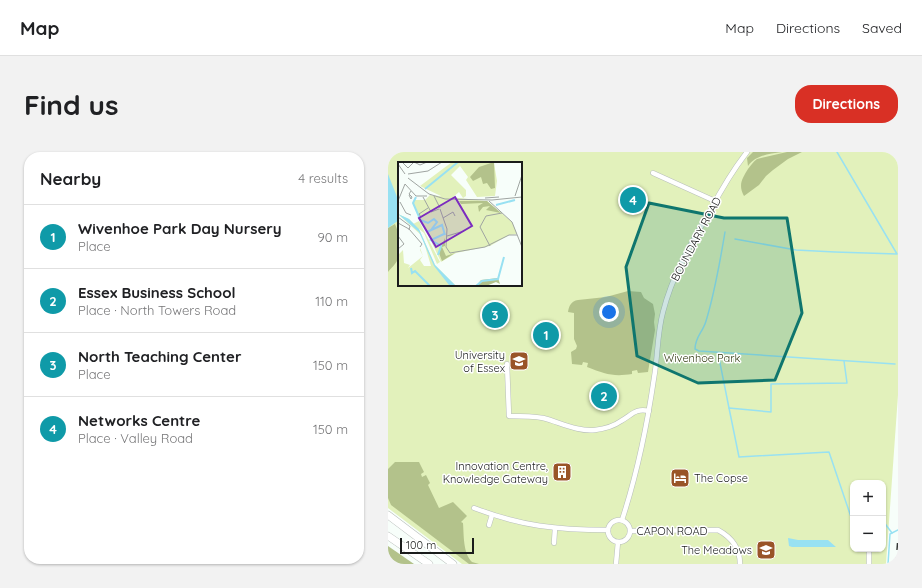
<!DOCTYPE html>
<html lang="en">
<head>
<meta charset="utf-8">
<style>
  body { margin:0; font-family:Quicksand,sans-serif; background:#f2f2f2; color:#202124 }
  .controls { position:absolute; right:12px; bottom:12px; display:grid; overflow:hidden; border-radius:8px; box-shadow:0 1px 3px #0004 }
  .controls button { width:36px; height:36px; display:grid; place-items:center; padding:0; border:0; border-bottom:1px solid #e0e0e0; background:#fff; color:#202124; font:20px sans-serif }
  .scale { position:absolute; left:12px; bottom:10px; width:74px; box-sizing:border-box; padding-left:4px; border:2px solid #1a1c1b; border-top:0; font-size:11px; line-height:14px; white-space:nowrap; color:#1a1c1b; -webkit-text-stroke:3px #fff; paint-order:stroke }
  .you { position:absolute; left:221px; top:160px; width:14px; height:14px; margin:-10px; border:3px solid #fff; border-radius:50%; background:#1a73e8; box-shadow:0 0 0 6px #1a73e833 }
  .badge { display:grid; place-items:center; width:26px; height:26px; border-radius:50%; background:#d93025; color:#fff; font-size:13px; font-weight:700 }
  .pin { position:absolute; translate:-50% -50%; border:2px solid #fff; box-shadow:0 1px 4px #0006 }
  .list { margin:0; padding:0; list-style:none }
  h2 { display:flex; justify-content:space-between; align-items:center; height:52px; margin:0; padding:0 16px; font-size:17px }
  h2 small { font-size:13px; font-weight:400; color:#757577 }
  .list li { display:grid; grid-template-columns:26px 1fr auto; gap:12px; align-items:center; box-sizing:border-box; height:64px; padding:0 16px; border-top:1px solid #e0e0e0 }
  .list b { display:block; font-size:15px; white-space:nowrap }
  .list p { margin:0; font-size:13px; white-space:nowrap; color:#757577 }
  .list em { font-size:13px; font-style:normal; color:#757577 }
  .map { position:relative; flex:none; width:510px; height:412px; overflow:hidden; border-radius:16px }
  header { display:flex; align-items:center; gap:24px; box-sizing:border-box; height:56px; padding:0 20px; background:#fff; border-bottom:1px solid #e0e0e0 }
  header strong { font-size:19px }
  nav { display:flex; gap:22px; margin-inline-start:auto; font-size:14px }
  .intro { display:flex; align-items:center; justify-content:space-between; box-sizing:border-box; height:96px; padding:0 24px }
  h1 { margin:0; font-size:28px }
  .button { padding:10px 18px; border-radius:16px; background:#d93025; color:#fff; font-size:14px; font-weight:700 }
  main { display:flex; gap:24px; padding:0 24px }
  aside { flex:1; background:#fff; border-radius:16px; box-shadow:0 1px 3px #0004 }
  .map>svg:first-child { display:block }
  .green { fill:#e2f1bb; fill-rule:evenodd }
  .forest { fill:#b3c28b }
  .water { fill:#98e1f2 }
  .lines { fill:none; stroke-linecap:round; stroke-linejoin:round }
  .stream { stroke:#98e1f2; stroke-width:1.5 }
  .minor-casing { stroke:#b8bebb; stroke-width:5.5 }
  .primary-casing { stroke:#b8bebb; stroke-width:8 }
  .minor { stroke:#fff; stroke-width:4.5 }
  .primary { stroke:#fff; stroke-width:7 }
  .rail { stroke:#353836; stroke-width:1.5; stroke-dasharray:7 7; stroke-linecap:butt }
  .marked { fill:#0f766e; fill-opacity:0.2; stroke:#0f766e; stroke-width:3; stroke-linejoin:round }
  .labels { text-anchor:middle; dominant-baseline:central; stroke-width:3; stroke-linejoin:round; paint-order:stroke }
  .street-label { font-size:11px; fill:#1a1c1b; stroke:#fff }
  .poi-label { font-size:11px; fill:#1a1c1b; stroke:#fff; text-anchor:end }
  .park-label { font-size:11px; fill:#313a11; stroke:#fff }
  .inset-river { fill:none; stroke:#98e1f2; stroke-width:2 }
  .inset-road { fill:none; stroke:#9fa4a1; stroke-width:1 }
  .view { fill:#7b2cbf; fill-opacity:0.15; stroke:#7b2cbf; stroke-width:2 }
  .inset-edge { fill:none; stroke:#1a1c1b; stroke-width:2 }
</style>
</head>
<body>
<header>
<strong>Map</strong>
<nav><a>Map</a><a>Directions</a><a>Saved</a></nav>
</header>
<div class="intro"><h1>Find us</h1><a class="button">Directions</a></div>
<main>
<aside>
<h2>Nearby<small>4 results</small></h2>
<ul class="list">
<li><span class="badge" style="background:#0f9aa8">1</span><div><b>Wivenhoe Park Day Nursery</b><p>Place</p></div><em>90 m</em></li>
<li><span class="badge" style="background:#0f9aa8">2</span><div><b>Essex Business School</b><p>Place · North Towers Road</p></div><em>110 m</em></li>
<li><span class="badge" style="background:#0f9aa8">3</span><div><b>North Teaching Center</b><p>Place</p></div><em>150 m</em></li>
<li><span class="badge" style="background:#0f9aa8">4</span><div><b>Networks Centre</b><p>Place · Valley Road</p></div><em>150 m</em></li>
</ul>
</aside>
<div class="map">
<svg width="510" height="412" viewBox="0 0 510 412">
  <rect width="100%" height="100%" fill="#f7fefa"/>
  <path class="green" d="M0,0H510V243L498,412H74L0,356ZM11,11H133V133H11ZM465,331H495V397H465Z"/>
  <g class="forest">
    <path d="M365,0H394C381,2 368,3 360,14L359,6Z"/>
    <path d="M399,0H414L400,7L385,18L378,24L371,33L356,44C350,33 354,27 360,17C363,13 365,10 369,7Z"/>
    <path d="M7,72C11,81 14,98 10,107C8,112 3,116 0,120V76Z"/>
    <path d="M240,139L253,140L256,146L265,152L267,162L266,170L267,178L260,220L250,221L249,218L244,219V222C225,225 217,222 199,215L200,211L195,210L194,213L184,212L183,200L188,197L189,194L186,187V161L180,160C181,154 183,149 190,148L218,145Z"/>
    <path d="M7,310H31L36,320L33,322L34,325L38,323L42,331L40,333L51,356L65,350L79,364L73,370L75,371C76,384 75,401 84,410L91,412H81L3,353L0,346V317Z"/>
    <path d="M0,394L26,412H0Z"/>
  </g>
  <g class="water">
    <path d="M0,22L11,50V68L0,76Z"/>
    <path d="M400,386L410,388H440L448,395H404L401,394Z"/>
  </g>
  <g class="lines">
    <g class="stream">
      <path d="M337,80C332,110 327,140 318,169C315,180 307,185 307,197L311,199L507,212"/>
      <path d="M347,87L408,98L447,100L509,102L449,0"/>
      <path d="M330,201L341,256"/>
      <path d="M456,209L459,231L383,232V260L341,256L351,305L441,300L463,365L465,367"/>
      <path d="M495,369L504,381"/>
      <path d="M500,412L502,382L510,378"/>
    </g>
    <defs>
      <g id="minor">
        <path d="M265,21L327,49"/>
        <path d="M119,212L121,264C133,264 144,264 155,266C171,270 190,280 207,278C215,277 226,274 233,269C244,263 247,256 261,259"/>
        <path d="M86,356C133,374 169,378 220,378"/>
        <path d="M234,368C249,322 259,274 266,226C270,204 269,182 275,160C284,124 303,91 322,59C333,38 345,18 359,0"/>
        <circle cx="231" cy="379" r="11"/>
        <path d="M101,373L104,363"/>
        <path d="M243,379L330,378C343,385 352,396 352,412"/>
        <path d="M166,391L167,376"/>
        <path d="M481,400V412"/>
        <path d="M228,412L230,390"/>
      </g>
      <g id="primary">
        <path d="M0,363L65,412"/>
        <path d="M0,384L41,412"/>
      </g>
    </defs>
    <use href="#minor" class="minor-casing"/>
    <use href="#primary" class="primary-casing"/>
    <use href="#minor" class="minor"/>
    <use href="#primary" class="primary"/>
    <path class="rail" d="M508,412L510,384"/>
  </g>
  <path class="marked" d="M261,51L336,66H399L414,161L387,228L310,231L249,204L238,115Z"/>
  <defs>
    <symbol id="university-square" viewBox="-11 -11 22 22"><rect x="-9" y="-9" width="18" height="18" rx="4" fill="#995428" stroke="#fff"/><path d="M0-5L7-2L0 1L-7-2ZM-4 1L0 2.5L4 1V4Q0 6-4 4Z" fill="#fff"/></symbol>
    <symbol id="building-square" viewBox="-11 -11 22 22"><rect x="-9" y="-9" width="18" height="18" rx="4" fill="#995428" stroke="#fff"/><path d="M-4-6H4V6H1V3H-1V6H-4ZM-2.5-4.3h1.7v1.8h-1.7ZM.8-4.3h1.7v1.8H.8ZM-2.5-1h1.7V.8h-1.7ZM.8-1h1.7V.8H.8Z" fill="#fff"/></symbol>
    <symbol id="hotel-square" viewBox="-11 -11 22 22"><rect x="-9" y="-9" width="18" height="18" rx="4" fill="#995428" stroke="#fff"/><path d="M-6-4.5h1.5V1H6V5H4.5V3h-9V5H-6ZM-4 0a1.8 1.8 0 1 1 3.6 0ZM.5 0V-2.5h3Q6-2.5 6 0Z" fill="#fff"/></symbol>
  </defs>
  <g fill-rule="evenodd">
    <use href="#university-square" x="120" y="198" width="22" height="22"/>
    <use href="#building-square" x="163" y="309" width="22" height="22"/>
    <use href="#hotel-square" x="281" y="315" width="22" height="22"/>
    <use href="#university-square" x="367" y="387" width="22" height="22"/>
  </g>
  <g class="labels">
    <g class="street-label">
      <text transform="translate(308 87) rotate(-62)">BOUNDARY ROAD</text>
      <text x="284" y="379">CAPON ROAD</text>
    </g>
    <g class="poi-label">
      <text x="117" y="203">University<tspan x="117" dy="13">of Essex</tspan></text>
      <text x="160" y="314">Innovation Centre,<tspan x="160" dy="13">Knowledge Gateway</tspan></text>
      <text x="306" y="326" text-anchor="start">The Copse</text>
      <text x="364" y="398">The Meadows</text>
    </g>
    <g class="park-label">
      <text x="314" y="206">Wivenhoe Park</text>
    </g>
  </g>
  <g transform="translate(10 10)">
    <rect width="124" height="124" fill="#f7fefa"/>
    <path d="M54,0H102L96,1L99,19L97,34L79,35L68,18L70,15L62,4L53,13L68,28V34L65,36L61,30L54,36L45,35L22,24ZM32,33L89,39L114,60L119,72L111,73L92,84L58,91L43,100L15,41L17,38H27ZM0,52L11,57L21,67L37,103L58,124H0V93L5,88L6,101L12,103L10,106L25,94L22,88V86L25,94L22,98L26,104H33L24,74ZM21,59L42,100L39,102L26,71L15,62Z" fill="#e2f1bb"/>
    <path d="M96,0L97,26L93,27L89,21L85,22L83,15L75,19L72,15L81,5ZM61,39H89L103,51L88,48L92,44L85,45L81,50L80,44L85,41L63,42ZM47,76V84L44,85L48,94L57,91L44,99L41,91ZM100,116L102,122L98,120L88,124L79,123L83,118Z" fill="#b3c28b"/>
    <path d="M0,52L11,57L21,67L37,103L58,124L51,123L36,104L21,70Z" fill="#98e1f2"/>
    <path class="inset-river" d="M27,27L60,0M18,35L15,41L22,57M98,43L117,38M22,58L30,61L36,57L39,60L33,68M29,70L44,63L47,73M40,93L43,84L33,78L46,72M13,106L14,111L17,109L32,124M78,124L84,119L100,117L106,95"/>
    <path class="inset-road" d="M4,0L10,6L16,0M16,0L22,3L29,0M0,2L7,12M10,12L30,9L44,0M10,16L31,32L47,37L94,38L124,35M7,22L18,34H29M11,33L13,37L14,35L11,32L13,29M36,34L42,46M117,34L124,13M25,35L33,50L41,47M87,36L101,35M0,39L7,22M91,39L114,60L124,85M2,40L8,51L13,53M42,47L49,67L48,85L52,91L87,85L111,73H119M0,55L12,64L11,68M23,55L21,52L30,46M45,56L55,50L57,54M0,61L11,67L24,82L22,85M0,74L6,82L0,87M49,74L66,69M92,84L82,65L88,54L104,51"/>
    <path class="view" d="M57,35L74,64L38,85L21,56Z"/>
    <rect width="124" height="124" class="inset-edge"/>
  </g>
</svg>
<div class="controls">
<button>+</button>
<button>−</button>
</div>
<div class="scale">100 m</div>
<div class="you"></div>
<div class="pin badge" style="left:158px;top:183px;background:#0f9aa8">1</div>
<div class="pin badge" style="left:216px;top:244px;background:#0f9aa8">2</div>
<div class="pin badge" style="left:107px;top:163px;background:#0f9aa8">3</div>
<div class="pin badge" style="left:245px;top:48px;background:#0f9aa8">4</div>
</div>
</main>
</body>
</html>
